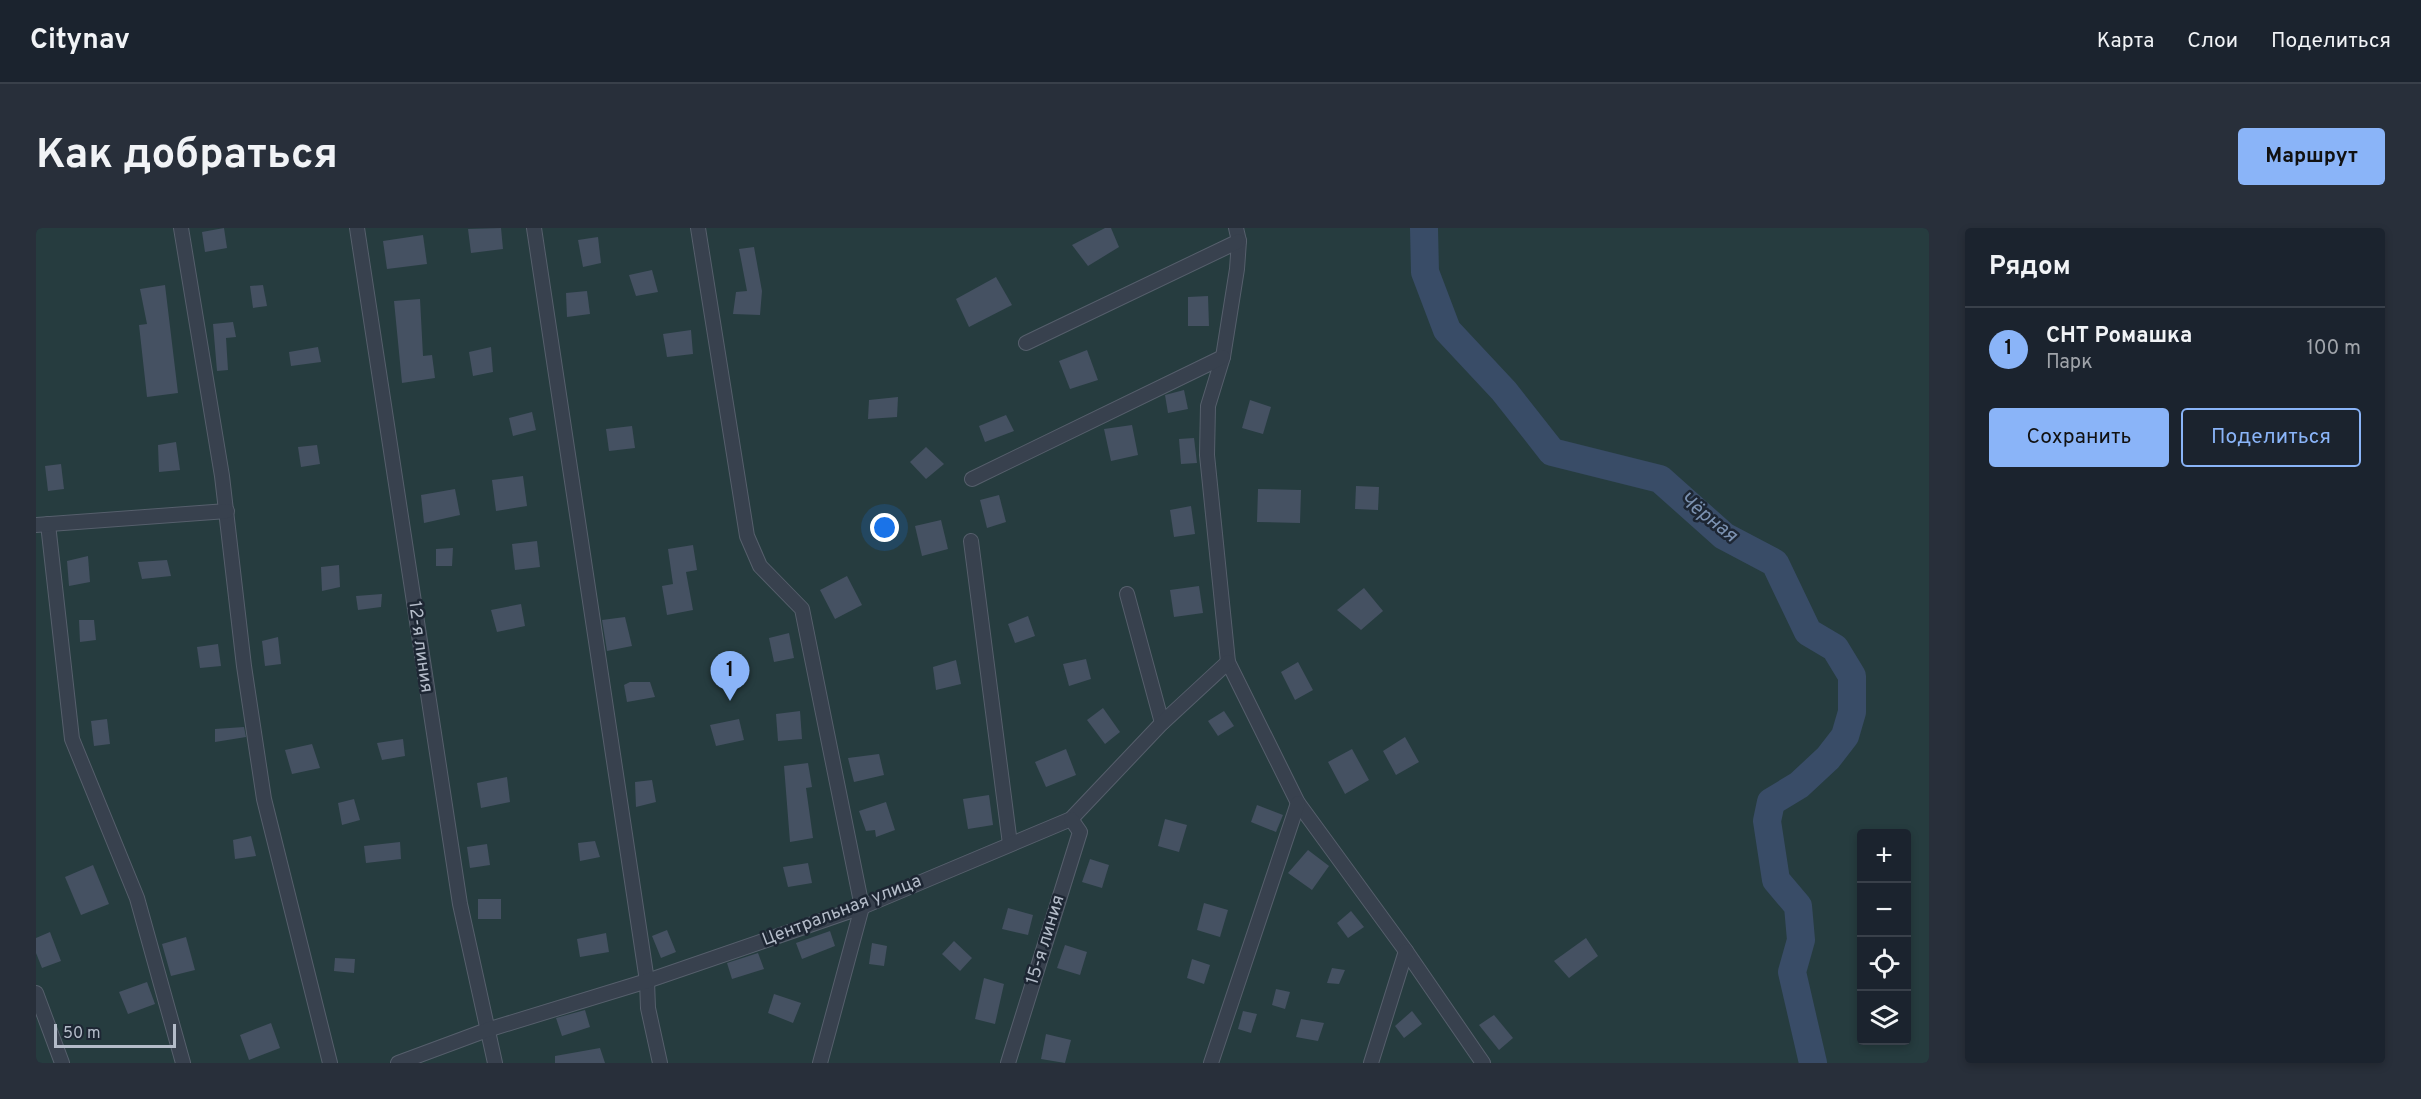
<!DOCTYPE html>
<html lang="ru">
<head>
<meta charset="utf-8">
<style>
  body { margin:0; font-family:Overpass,sans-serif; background:#282f3a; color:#f1f3f6 }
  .controls { position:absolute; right:18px; bottom:18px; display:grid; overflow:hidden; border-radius:6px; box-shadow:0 3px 9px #0003 }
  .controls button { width:54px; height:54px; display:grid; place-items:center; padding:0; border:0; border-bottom:2px solid #39404a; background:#1b232e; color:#f1f3f6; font:30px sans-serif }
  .scale { position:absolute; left:18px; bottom:15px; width:122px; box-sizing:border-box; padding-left:6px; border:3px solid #b4bcc9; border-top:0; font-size:16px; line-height:21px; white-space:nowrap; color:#b4bcc9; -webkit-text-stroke:4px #1d2633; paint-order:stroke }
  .you { position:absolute; left:849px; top:300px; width:21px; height:21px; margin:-15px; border:4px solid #fff; border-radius:50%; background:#1a73e8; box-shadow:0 0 0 9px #1a73e833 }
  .badge { display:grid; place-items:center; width:39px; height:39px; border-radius:50%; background:#8ab4f8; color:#111; font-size:20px; font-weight:700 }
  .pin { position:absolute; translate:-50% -50px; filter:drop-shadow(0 2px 3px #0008) }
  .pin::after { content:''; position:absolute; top:32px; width:21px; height:18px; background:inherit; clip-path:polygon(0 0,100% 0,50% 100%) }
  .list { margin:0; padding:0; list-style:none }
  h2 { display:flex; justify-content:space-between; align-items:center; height:78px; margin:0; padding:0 24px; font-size:26px }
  h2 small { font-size:20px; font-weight:400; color:#a0a4aa }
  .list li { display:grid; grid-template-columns:39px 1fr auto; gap:18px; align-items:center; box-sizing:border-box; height:84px; padding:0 24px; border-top:2px solid #39404a }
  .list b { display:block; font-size:22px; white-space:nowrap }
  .list p { margin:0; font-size:20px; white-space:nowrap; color:#a0a4aa }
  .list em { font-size:20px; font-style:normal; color:#a0a4aa }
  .actions { display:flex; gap:12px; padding:18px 24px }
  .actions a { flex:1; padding:14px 0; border:2px solid #8ab4f8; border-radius:6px; text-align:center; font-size:21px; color:#8ab4f8 }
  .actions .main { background:#8ab4f8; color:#111 }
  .icon { flex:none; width:33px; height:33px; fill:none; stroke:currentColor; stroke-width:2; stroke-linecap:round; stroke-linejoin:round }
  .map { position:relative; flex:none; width:1893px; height:835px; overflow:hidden; border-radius:6px }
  header { display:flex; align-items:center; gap:36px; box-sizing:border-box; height:84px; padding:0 30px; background:#1b232e; border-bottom:2px solid #39404a }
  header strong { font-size:28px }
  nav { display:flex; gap:33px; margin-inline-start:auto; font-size:21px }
  .intro { display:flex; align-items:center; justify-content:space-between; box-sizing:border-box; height:144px; padding:0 36px }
  h1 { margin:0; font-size:42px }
  .button { padding:15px 27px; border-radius:6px; background:#8ab4f8; color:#111; font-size:21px; font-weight:700 }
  main { display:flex; gap:36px; padding:0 36px }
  aside { flex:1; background:#1b232e; border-radius:6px; box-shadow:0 3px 9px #0003 }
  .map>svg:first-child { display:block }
  .green { fill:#263c3f; fill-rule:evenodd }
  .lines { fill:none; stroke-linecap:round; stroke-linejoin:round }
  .river { stroke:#394c67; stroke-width:28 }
  .building { fill:#455162 }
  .street-casing { stroke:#565f6c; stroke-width:16 }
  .street { stroke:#38414e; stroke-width:14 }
  .labels { text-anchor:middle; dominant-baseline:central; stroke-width:5; stroke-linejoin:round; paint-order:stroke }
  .street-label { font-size:18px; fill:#b4bcc9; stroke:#1d2633 }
  .water-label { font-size:20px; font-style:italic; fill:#7c92b1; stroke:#1d2633 }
</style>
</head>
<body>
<header>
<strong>Citynav</strong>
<nav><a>Карта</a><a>Слои</a><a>Поделиться</a></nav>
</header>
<div class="intro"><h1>Как добраться</h1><a class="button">Маршрут</a></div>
<main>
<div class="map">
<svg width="1893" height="835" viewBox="0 0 1893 835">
  <rect width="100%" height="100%" fill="#242f3e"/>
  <path class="green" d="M0,0H1893V835H0ZM1826,606H1870V812H1826Z"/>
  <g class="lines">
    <path class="river" d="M1388,0L1389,44L1411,102L1468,163L1516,224L1624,251L1688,308L1739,335L1772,404L1799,420L1816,448V484L1809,508L1792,530L1763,557L1735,574L1731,593L1740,652L1762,678L1765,712L1756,744L1777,835"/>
  </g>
  <g class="building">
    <path d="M188,0L191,20L169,24L166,4Z"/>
    <path d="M465,0L467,21L435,25L432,1Z"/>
    <path d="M1069,0H1075L1083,19L1052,38L1036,17Z"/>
    <path d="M387,7L391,36L351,41L347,13Z"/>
    <path d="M562,9L565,35L547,39L542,12Z"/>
    <path d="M718,19L726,63L724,87L697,86L700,64L711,63L703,21Z"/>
    <path d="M616,42L622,64L600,68L593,47Z"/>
    <path d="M960,49L976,77L933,99L920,71Z"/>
    <path d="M129,57L142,165L111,169L103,97L111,96L104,61Z"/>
    <path d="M227,57L231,78L217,80L214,58Z"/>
    <path d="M551,63L554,86L531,89L530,65Z"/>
    <path d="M1172,68L1173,98H1152V69Z"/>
    <path d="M384,71L387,128L396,127L399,150L366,155L358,73Z"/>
    <path d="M197,94L200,109L190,110L192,142L181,143L177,96Z"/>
    <path d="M655,102L657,126L631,129L627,106Z"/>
    <path d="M282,119L285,134L255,138L253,124Z"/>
    <path d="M455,119L457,144L437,148L433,124Z"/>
    <path d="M1051,122L1062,152L1034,161L1023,133Z"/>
    <path d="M1148,162L1152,181L1132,185L1129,167Z"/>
    <path d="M862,169L861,189L832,191L833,172Z"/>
    <path d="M1214,172L1235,179L1227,206L1206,200Z"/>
    <path d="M496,184L500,202L477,208L473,190Z"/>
    <path d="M970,187L978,203L949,214L943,198Z"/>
    <path d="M1096,197L1102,227L1075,233L1068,201Z"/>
    <path d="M596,198L599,220L573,223L570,201Z"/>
    <path d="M1158,210L1161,235L1145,236L1143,211Z"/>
    <path d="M140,214L144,242L123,244L122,217Z"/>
    <path d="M281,217L284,236L265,239L262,219Z"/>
    <path d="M890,219L908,236L890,251L874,234Z"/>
    <path d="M25,236L28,261L12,263L9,238Z"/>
    <path d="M487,248L491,278L460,283L456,252Z"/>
    <path d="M1320,258L1343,259L1342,282L1319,281Z"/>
    <path d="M419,261L424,287L388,295L385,267Z"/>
    <path d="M1222,261L1265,262L1264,295L1221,294Z"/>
    <path d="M963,267L970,294L951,300L944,272Z"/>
    <path d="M1155,278L1159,306L1138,309L1134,282Z"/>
    <path d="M905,292L912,321L886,328L879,298Z"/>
    <path d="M501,313L504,339L479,342L476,316Z"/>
    <path d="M657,317L661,342L650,344L657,382L631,387L626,358L637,356L632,321Z"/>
    <path d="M417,320L416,338H400V321Z"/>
    <path d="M52,328L54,354L33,358L31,333Z"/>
    <path d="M131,332L135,348L106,351L102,334Z"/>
    <path d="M303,337L304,359L286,363L285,339Z"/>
    <path d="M811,348L826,377L799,391L784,362Z"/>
    <path d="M1163,358L1167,385L1138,389L1134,362Z"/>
    <path d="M1328,360L1347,383L1325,402L1301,382Z"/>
    <path d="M346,366L345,379L322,382L320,368Z"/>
    <path d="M485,376L489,398L461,404L455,382Z"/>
    <path d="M992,388L999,408L979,415L972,396Z"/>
    <path d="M589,389L596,418L571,423L566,392Z"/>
    <path d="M43,392H58L60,412L44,414Z"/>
    <path d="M753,405L758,430L738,434L733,410Z"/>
    <path d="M242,409L245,436L229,438L226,413Z"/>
    <path d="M182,416L185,438L164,440L161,419Z"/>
    <path d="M1050,431L1055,451L1033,458L1027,436Z"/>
    <path d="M920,432L925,456L900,462L897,439Z"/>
    <path d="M1262,434L1277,462L1259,472L1245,444Z"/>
    <path d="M594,454H614L619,469L591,474L588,457Z"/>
    <path d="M1067,480L1084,504L1069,516L1051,492Z"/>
    <path d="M764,483L766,511L742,513L740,486Z"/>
    <path d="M1188,483L1198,498L1182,508L1172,493Z"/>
    <path d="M71,491L74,516L58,518L55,493Z"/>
    <path d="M703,491L708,512L680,518L674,497Z"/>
    <path d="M208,499L210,509L179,514V501Z"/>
    <path d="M1369,509L1383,534L1360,547L1347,523Z"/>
    <path d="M367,511L369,528L346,532L341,515Z"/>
    <path d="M276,516L284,540L256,546L249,522Z"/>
    <path d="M1030,521L1040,547L1010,559L999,534Z"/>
    <path d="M1316,521L1333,552L1309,566L1292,534Z"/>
    <path d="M843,526L848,547L818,554L812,530Z"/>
    <path d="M772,535L776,559L770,560L777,610L754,614L748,538Z"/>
    <path d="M471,549L474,574L445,580L441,555Z"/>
    <path d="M616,552L620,574L600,579L599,554Z"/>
    <path d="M953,567L957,597L932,601L927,571Z"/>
    <path d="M318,571L324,592L306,597L302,575Z"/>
    <path d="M850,574L859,602L840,609L839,602L830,603L823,583Z"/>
    <path d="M1221,577L1247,587L1240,604L1215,594Z"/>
    <path d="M1129,591L1151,597L1143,624L1122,618Z"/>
    <path d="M215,608L220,628L199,631L197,612Z"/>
    <path d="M559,613L564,629L544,633L542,615Z"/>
    <path d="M364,614L365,631L330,635L328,618Z"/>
    <path d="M451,616L454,637L434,640L431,619Z"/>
    <path d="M1272,622L1293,638L1276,662L1252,645Z"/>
    <path d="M1054,631L1073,637L1066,660L1046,654Z"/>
    <path d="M772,635L776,655L752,659L747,639Z"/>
    <path d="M57,637L73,676L45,687L29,649Z"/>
    <rect x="442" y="671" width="23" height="20"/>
    <path d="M1168,675L1192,682L1184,709L1161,702Z"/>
    <path d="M972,680L997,687L992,707L966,701Z"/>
    <path d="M1315,683L1328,699L1312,710L1301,695Z"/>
    <path d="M631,702L640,724L625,730L616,708Z"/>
    <path d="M794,703L799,718L766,731L760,715Z"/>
    <path d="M14,704L25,733L6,740L0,725V710Z"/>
    <path d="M570,705L573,724L544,729L541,711Z"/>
    <path d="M150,709L159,742L135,748L126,716Z"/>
    <path d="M1550,710L1562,728L1533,750L1518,733Z"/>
    <path d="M918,713L936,730L924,743L906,726Z"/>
    <path d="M836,715L851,718L848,738L833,736Z"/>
    <path d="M1029,717L1051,724L1044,747L1021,740Z"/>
    <path d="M722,725L728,741L696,751L691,735Z"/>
    <path d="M299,730L319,731L318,745L298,743Z"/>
    <path d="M1156,731L1174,737L1168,756L1151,750Z"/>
    <path d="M1296,740L1309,742L1303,756L1291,755Z"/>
    <path d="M948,750L968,756L959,796L939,791Z"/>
    <path d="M111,754L119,776L92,786L83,764Z"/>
    <path d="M1240,761L1254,764L1249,781L1236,777Z"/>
    <path d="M738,766L765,775L757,795L732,785Z"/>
    <path d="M549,782L554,799L526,808L520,790Z"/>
    <path d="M1207,783L1221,786L1215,805L1202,801Z"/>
    <path d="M1376,783L1386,796L1368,810L1359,798Z"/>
    <path d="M1458,787L1477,810L1463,822L1443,797Z"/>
    <path d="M1265,791L1288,795L1282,813L1260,809Z"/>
    <path d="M235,795L244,820L213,832L204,807Z"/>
    <path d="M1010,806L1035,812L1029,835L1005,831Z"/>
    <path d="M564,820L569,835H519V828Z"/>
  </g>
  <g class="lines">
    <defs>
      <g id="street">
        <path d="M145,0L186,248L208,438L228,571L294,835"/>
        <path d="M321,0L424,676L459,835"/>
        <path d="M498,0L611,753L612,780L624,835"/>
        <path d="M662,0L711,308L724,338L766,381L826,679L784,835"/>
        <path d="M1200,0L1203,13L1201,41L1187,129L1172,178L1171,227L1192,434L1262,575L1370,723L1447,835"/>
        <path d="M990,115L1203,13"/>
        <path d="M936,251L1187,129"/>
        <path d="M12,296L36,511L101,670L147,835"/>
        <path d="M0,297L191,283"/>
        <path d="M935,313L974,616"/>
        <path d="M1091,366L1126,495"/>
        <path d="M0,765L26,835"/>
        <path d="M362,835L451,802L611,753L826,679L1035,591L1126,495L1192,434"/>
        <path d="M972,835L1044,604L1035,591"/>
        <path d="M1175,835L1262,575"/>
        <path d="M1335,835L1370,723"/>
      </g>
    </defs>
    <use href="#street" class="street-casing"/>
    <use href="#street" class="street"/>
  </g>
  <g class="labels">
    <g class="street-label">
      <text transform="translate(384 419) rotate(82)">12-я линия</text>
      <text transform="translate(806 683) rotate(-21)">Центральная улица</text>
      <text transform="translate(1010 712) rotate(-73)">15-я линия</text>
    </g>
    <g class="water-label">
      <text transform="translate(1672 290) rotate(38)">Чёрная</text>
    </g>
  </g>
</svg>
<div class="controls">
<button>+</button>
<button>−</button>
<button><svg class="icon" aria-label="locate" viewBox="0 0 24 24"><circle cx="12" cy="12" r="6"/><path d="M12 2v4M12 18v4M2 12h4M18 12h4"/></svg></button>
<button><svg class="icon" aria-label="layers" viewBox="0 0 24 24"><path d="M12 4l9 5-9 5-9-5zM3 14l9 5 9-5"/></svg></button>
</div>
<div class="scale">50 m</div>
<div class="you"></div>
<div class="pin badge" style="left:694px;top:473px">1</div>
</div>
<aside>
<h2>Рядом<small></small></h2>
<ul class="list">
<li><span class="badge">1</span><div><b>СНТ Ромашка</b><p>Парк</p></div><em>100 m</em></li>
</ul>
<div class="actions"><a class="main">Сохранить</a><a>Поделиться</a></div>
</aside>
</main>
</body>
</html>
